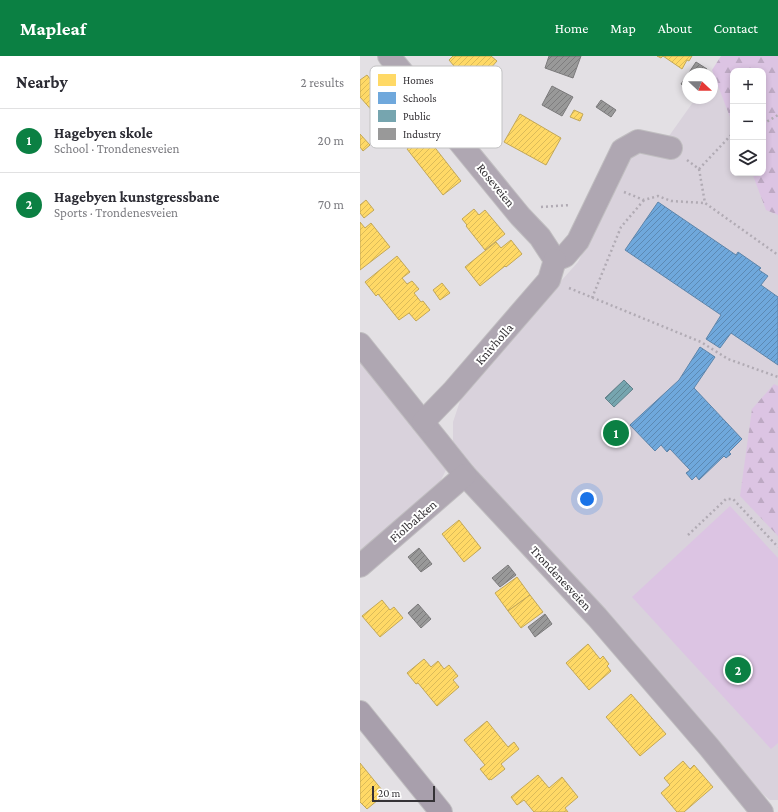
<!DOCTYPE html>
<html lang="en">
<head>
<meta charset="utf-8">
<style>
  body { margin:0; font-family:"Crimson Pro",serif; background:#f2f2f3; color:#2b2b33 }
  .controls { position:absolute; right:12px; top:12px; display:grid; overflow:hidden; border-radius:8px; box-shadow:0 2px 6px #0003 }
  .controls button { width:36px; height:36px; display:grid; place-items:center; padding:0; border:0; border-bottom:1px solid #e1e1e2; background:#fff; color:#2b2b33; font:20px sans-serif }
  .compass { position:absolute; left:322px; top:12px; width:36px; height:36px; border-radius:50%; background:#fff; box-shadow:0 2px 6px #0003; rotate:112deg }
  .scale { position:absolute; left:12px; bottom:10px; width:63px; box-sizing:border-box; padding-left:4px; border:2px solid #353236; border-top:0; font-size:11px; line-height:14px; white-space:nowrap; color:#353236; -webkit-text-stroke:3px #fff; paint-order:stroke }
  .you { position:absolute; left:227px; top:443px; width:14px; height:14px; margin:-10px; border:3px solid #fff; border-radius:50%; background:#1a73e8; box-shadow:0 0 0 6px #1a73e833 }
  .badge { display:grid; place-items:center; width:26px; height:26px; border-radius:50%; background:#0b8043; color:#fff; font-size:13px; font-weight:700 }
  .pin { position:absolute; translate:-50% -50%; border:2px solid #fff; box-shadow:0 1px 4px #0006 }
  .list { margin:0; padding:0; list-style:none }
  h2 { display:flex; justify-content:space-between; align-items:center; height:52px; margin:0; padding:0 16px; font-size:17px }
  h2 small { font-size:13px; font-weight:400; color:#7c7c81 }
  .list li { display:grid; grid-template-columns:26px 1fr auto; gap:12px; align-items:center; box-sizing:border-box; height:64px; padding:0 16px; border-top:1px solid #e1e1e2 }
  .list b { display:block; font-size:15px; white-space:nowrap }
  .list p { margin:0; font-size:13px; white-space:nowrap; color:#7c7c81 }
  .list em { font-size:13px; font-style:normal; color:#7c7c81 }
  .icon { flex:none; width:22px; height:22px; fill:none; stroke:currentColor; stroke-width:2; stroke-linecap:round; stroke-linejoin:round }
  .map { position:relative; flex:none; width:418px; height:756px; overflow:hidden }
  header { display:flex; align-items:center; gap:24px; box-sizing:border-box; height:56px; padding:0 20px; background:#0b8043; color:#fff }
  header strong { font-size:19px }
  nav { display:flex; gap:22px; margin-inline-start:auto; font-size:14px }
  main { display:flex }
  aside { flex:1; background:#fff }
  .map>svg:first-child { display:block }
  .built { fill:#d9d2dc }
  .grass { fill:#dcc4e3 }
  .forest { fill:url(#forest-firs) }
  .homes { fill:url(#homes-hatch); stroke:#c2a758 }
  .schools { fill:url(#schools-hatch); stroke:#5e85aa }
  .public { fill:url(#public-hatch); stroke:#62828b }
  .industry { fill:url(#industry-hatch); stroke:#7b7a7b }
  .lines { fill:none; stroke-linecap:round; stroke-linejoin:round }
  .minor-casing { stroke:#c0bec0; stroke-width:24 }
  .major-casing { stroke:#c0bec0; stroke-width:24 }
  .path { stroke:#b1abb4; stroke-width:2.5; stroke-dasharray:2 3; stroke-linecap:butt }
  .minor { stroke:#afa7b2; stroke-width:22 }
  .major { stroke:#a89fac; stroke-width:22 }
  .labels { text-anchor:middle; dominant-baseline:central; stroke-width:4; stroke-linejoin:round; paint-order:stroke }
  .street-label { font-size:13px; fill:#353236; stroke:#fff }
  .key { fill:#fff; stroke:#c2c2c3; stroke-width:1 }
  .key-label { font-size:11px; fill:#353236 }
</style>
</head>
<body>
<header>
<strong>Mapleaf</strong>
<nav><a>Home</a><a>Map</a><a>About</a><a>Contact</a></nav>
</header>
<main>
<aside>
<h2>Nearby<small>2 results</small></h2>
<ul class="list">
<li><span class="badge">1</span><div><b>Hagebyen skole</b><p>School · Trondenesveien</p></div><em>20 m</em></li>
<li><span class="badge">2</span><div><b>Hagebyen kunstgressbane</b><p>Sports · Trondenesveien</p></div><em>70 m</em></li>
</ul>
</aside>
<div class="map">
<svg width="418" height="756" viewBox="0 0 418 756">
  <defs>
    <pattern id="forest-firs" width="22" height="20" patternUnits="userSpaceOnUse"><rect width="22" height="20" fill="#dcc4e3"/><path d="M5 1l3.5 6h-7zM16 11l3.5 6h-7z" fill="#bda9c3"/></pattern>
    <pattern id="homes-hatch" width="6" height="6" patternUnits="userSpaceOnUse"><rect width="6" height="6" fill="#ffd966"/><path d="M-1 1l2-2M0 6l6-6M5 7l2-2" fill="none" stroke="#dbbb59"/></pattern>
    <pattern id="schools-hatch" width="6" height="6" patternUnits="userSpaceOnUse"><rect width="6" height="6" fill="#6fa8dc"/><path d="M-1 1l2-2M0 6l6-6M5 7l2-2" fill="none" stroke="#5c89b3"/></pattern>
    <pattern id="public-hatch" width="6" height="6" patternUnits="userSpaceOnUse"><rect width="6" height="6" fill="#76a5af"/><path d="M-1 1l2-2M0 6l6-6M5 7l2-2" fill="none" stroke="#62878f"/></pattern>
    <pattern id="industry-hatch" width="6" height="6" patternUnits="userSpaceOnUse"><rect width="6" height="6" fill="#999"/><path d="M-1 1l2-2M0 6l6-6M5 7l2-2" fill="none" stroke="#7e7d7e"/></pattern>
  </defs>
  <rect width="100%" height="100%" fill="#e3e0e4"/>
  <g class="built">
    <path d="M364,4L373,15V117H403L418,47V744H410L405,740L395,730L106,405L93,387V366L100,345L112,325L218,206L272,99L309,80L336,42H352V20Z"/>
    <path d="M0,304L85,410L86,414L80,426L0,496Z"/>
  </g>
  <path class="grass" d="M370,450L418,502V687L411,693L272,541Z"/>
  <g class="forest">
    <path d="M361,0H418V159L406,154L392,117H403V15H373V69L352,14Z"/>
    <path d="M414,328L418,330V480L380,440L392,353Z"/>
  </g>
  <g class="homes">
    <path d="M93,0H131L137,5L129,14L132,17L123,25L120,21L110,29L89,4Z"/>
    <path d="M297,0H332L329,5L327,4L322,13L303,0L301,2Z"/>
    <path d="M7,19L11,24L17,20L35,42L15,58L0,41V24Z"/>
    <path d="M214,54L223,58L220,65L210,61Z"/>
    <path d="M160,58L201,82L186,109L144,86Z"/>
    <path d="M0,78L10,89L3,95L0,91Z"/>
    <path d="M63,80L67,85L69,84L101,125L83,139L47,93Z"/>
    <path d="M6,144L14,154L4,162L0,157V149Z"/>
    <path d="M114,153L119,159L125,154L145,178L125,194L106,170L107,169L102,163Z"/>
    <path d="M0,166L5,172L11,167L30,191L0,214Z"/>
    <path d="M151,184L162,198L146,211L145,210L120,230L105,211L136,186L141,192Z"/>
    <path d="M37,200L50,216L42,222L47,228L52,225L59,233L54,237L61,246L63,245L70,254L56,265L49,257L39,264L18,238L16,240L5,226Z"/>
    <path d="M82,227L90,237L80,244L73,234Z"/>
    <path d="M99,464L121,492L104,506L82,478Z"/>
    <path d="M157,521L170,539L148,555L135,537Z"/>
    <path d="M170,539L183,556L161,572L148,555Z"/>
    <path d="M22,544L30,554L34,551L43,562L20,581L2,560Z"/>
    <path d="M228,588L240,603L243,600L249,608L247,610L251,615L229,634L206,607Z"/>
    <path d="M64,603L71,611L78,605L84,613L89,609L98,620L93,624L99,631L77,650L58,627L56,628L47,617Z"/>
    <path d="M271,638L306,678L280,700L246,661Z"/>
    <path d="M127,665L148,691L154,686L159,693L141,708L145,713L131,724V723L129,724L120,713L125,709L104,684Z"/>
    <path d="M323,705L330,713L334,709L353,731L324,756H317L301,737L310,729L304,722Z"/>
    <path d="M0,707L22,734L21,735L24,739L7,753L0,746Z"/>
    <path d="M178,719L189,732L202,721L218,741L205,752L208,756H174L164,744L157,749L151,741Z"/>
  </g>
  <g class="schools">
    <path d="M298,146L376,199L378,196L401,212L399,214L408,220L401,229L418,241V309L371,277L360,292L346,283L361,259L265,194Z"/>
    <path d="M340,291L355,301L334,332L382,383L369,396L371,398L366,402L364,400L339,424L336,420L332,424L326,417L330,414L310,393L307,396L301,389L295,395L270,369L319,324Z"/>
  </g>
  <path class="public" d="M264,324L273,333L254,351L245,342Z"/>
  <g class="industry">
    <path d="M189,0H221L213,22L185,12Z"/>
    <path d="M336,6L347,13L344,18H328Z"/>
    <path d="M328,18V33L321,28Z"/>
    <path d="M192,30L213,41L202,60L182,49Z"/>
    <path d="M241,44L256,54L251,61L236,51Z"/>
    <path d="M59,492L72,508L61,516L48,501Z"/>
    <path d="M148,509L156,519L140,531L132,522Z"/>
    <path d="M58,548L71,563L61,572L48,557Z"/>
    <path d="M185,558L192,568L175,581L168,571Z"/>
  </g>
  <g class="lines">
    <defs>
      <g id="minor">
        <path d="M29,0L160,160L180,181L195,204"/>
        <path d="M195,204L205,200L218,185L262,94L278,85L311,92"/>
        <path d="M0,288L105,419L237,561L349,691L402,756"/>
        <path d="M63,366L93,335L189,224L195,204"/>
        <path d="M0,510L105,419"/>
      </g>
      <path id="major" d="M0,656L81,756"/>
    </defs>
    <use href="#minor" class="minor-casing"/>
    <use href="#major" class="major-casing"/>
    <g class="path">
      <path d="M403,68L418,59"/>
      <path d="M327,104L339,113L345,147L418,199"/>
      <path d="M339,113L373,77"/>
      <path d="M264,136L284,144L298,140L311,145L345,147"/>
      <path d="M181,151L210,149"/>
      <path d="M209,232L341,286L368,303L418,321"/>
      <path d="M232,242L261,171L284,144"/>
      <path d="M328,479L366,443H373L418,491"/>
    </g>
    <use href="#minor" class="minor"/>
    <use href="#major" class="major"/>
  </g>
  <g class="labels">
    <g class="street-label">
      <text transform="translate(136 129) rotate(51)">Roseveien</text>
      <text transform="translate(134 288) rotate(-49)">Knivholla</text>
      <text transform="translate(53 465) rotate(-41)">Fiolbakken</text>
      <text transform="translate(201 522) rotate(47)">Trondenesveien</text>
    </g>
  </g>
  <rect x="10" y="10" width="132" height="82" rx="6" class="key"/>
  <rect x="18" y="18" width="18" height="12" fill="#ffd966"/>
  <rect x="18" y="36" width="18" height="12" fill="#6fa8dc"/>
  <rect x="18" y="54" width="18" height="12" fill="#76a5af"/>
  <rect x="18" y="72" width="18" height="12" fill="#999"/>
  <g class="key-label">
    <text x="43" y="28">Homes</text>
    <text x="43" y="46">Schools</text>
    <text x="43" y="64">Public</text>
    <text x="43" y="82">Industry</text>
  </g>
</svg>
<div class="controls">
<button>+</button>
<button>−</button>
<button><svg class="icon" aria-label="layers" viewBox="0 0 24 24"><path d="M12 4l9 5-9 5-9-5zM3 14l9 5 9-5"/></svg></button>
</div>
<svg class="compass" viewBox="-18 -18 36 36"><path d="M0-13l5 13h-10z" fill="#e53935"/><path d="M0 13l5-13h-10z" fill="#7c7c81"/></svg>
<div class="scale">20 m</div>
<div class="you"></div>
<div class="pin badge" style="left:256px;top:377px">1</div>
<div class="pin badge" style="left:378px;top:614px">2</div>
</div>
</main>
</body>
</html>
